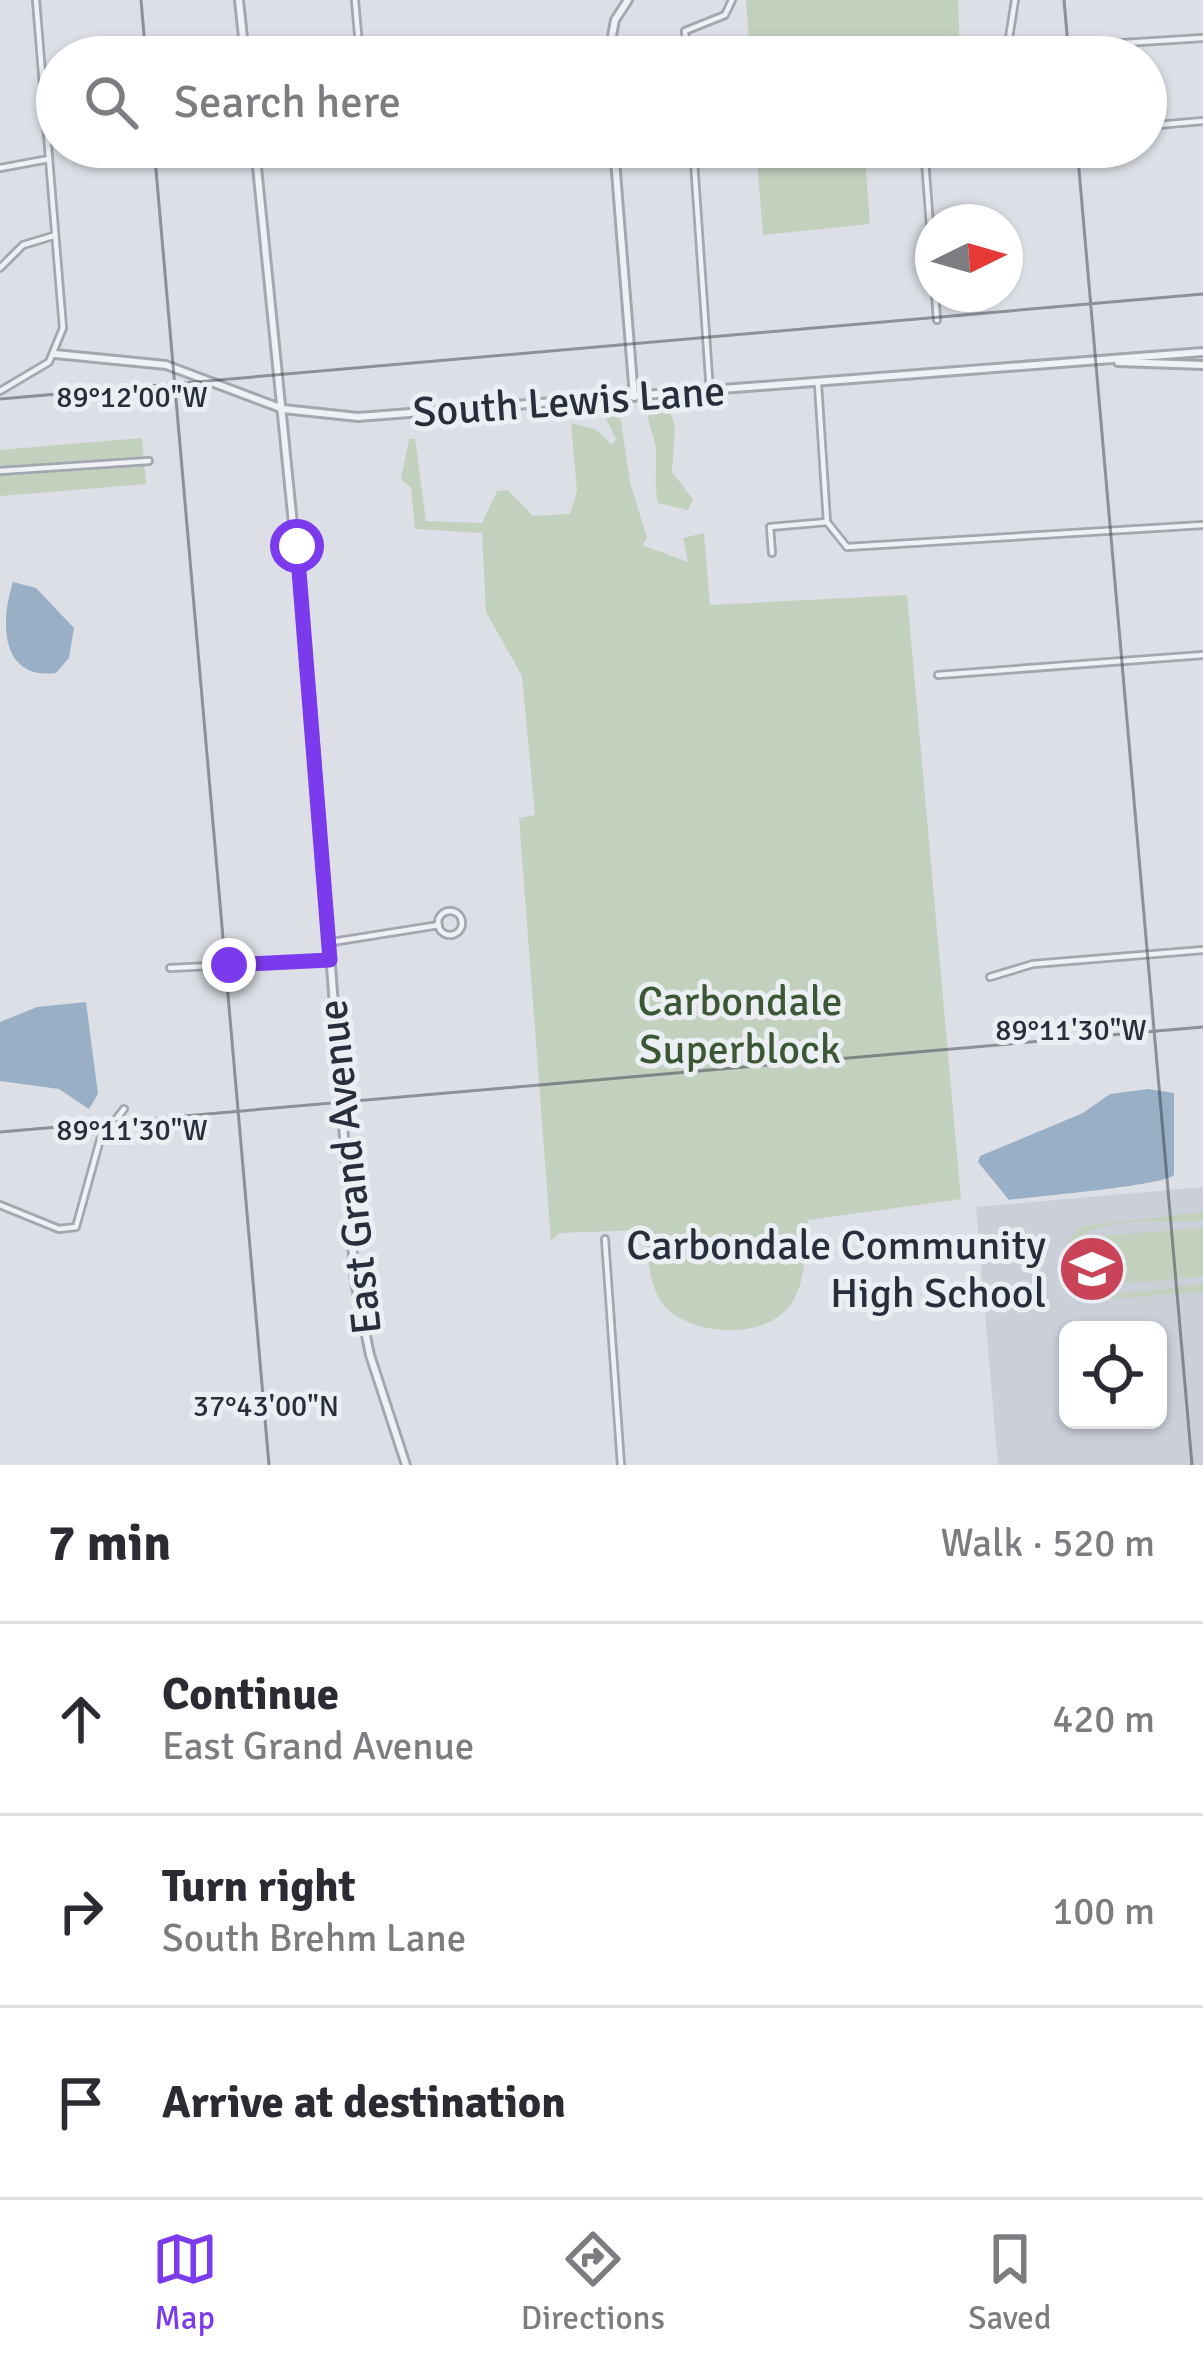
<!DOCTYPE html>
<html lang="en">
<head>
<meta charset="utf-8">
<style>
  body { margin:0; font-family:Signika,sans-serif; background:#f2f2f3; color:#2b2b33 }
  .controls { position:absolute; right:36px; bottom:36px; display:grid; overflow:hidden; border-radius:18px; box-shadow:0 3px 9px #0004 }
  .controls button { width:108px; height:108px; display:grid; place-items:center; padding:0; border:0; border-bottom:3px solid #e1e1e2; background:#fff; color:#2b2b33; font:60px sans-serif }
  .compass { position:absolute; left:915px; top:204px; width:108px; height:108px; border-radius:50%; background:#fff; box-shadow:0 3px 9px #0004; rotate:85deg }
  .stop { position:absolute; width:36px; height:36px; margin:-27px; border:9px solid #7c3aed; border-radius:50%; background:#fff }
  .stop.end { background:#7c3aed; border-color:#fff; box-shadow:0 3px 12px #0008 }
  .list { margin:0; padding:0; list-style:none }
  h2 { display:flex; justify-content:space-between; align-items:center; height:156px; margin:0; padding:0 48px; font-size:51px }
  h2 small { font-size:39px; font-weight:400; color:#7c7c81 }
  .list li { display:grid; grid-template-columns:78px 1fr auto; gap:36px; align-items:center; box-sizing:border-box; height:192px; padding:0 48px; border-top:3px solid #e1e1e2 }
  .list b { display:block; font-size:45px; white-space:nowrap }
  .list p { margin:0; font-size:39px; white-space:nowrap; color:#7c7c81 }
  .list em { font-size:39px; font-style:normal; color:#7c7c81 }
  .icon { flex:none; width:66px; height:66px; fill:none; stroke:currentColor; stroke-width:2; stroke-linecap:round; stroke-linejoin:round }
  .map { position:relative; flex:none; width:1203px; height:1465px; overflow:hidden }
  .search { position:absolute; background:#fff; box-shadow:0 3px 9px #0004; left:36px; right:36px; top:36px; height:132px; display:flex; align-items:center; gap:30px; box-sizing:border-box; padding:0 42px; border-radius:66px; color:#7c7c81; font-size:45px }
  .sheet { height:732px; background:#fff }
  nav { display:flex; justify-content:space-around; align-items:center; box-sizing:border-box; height:168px; border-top:3px solid #e1e1e2; background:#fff; font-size:33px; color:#7c7c81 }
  nav a { display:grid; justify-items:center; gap:6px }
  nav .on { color:#7c3aed }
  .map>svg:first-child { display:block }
  .built { fill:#cacfd8; fill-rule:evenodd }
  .green { fill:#c2d0be }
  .water { fill:#98afc6 }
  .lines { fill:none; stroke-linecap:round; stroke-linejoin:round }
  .minor-casing { stroke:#a2a7b0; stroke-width:10 }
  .tertiary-casing { stroke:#a2a7b0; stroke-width:12 }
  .minor { stroke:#eff1f5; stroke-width:4.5 }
  .tertiary { stroke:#eff1f5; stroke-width:6 }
  .route { stroke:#7c3aed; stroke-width:15 }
  .ticks { fill:none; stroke:#272f3c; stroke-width:3; stroke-opacity:0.45 }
  .labels { text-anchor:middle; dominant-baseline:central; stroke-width:10; stroke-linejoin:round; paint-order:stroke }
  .street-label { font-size:42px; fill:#272f3c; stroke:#ebeff4 }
  .park-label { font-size:42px; fill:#3b5734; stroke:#ebeff4 }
  .poi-label { font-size:42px; fill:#272f3c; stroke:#ebeff4; text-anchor:end }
  .ticks-label { font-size:30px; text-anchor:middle; fill:#272f3c; stroke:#ebeff4; stroke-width:10; stroke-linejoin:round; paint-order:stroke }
</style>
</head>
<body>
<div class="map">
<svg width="1203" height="1465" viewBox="0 0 1203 1465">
  <rect width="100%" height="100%" fill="#dce0e6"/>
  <path class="built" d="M1203,1187V1465H998L976,1207ZM1068,1330H1158V1420H1068Z"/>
  <g class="green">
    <path d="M746,0H958L960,51L750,57Z"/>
    <path d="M756,147H818L816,160H865L870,224L763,235Z"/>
    <path d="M619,408L630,482L647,538L642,545L688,562L683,538L704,533L710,605L907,595L961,1199L808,1220C805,1242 806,1272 797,1293C779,1338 710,1338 675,1315C648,1298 648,1258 645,1230L559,1233L551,1241L519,818L535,815L522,676L486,612L482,533L415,529L411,488L401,479L409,439H415L426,521L482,523L497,491L508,490L533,516L570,514L577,491L571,423L597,430L611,444L616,440L606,418L610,410Z"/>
    <path d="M669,409L675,426L672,472L693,499L688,510L658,503C654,484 657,470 656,451C656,438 647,426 648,411Z"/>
    <path d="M142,438L146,484L0,496V450Z"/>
    <path d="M1203,1212V1221C1170,1223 1122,1218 1092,1230C1066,1241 1066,1278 1092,1289C1115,1298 1176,1286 1203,1284V1292L1081,1301C1075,1270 1045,1259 1082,1226Z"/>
    <path d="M1203,1228V1277L1100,1285L1097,1236Z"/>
  </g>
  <g class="water">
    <path d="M13,582L36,588L74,628L69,658L56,673C0,680 0,622 13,582Z"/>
    <path d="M86,1002L98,1094L89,1109L59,1089L0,1081V1022L37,1007Z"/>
    <path d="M1148,1089L1174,1093V1175C1162,1186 1037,1196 1009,1200L978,1162L980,1156L1083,1113L1110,1094Z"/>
  </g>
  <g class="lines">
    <defs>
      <g id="minor">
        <path d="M355,0L360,57"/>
        <path d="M687,57L685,31L725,15L732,0"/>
        <path d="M903,57L1203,38"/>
        <path d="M1006,57L1015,0"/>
        <path d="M1146,126L1203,121"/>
        <path d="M693,147L710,392"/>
        <path d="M924,147L933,265"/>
        <path d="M0,168L49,159"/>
        <path d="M0,268L23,245L53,236"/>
        <path d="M935,294L937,320"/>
        <path d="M818,384L827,522L847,547L1203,525"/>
        <path d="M0,391L49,362L63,328L36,0"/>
        <path d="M0,471L149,461"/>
        <path d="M772,553L770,527L827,522"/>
        <path d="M938,675L1203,655"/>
        <circle cx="450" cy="923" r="12"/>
        <path d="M332,942L439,925"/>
        <path d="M170,968L330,960"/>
        <path d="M990,977L1033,964L1203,950"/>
        <path d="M0,1205L59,1229L76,1227L100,1140L124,1109"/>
        <path d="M605,1239L621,1465"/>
      </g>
      <g id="tertiary">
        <path d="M239,0L245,57"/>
        <path d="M608,57L615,20L628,0"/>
        <path d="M255,147L311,703L355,1282L370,1355L406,1465"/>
        <path d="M614,147L634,397"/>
        <path d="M55,354L166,365L283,409L358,417L1203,352"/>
        <path d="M1118,362L1203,365"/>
      </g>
    </defs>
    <use href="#minor" class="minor-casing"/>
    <use href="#tertiary" class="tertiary-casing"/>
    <use href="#minor" class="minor"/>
    <use href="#tertiary" class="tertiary"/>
  </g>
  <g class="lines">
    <path class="route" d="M229,965L330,960L297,546"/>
  </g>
  <path class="ticks" d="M141,0L146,57M1064,0L1069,57M154,147L269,1465M1077,147L1192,1465M0,399L1203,294M0,1132L1203,1027"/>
  <defs>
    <symbol id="school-disc" viewBox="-11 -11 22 22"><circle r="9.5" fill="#c94359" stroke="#ebeff4"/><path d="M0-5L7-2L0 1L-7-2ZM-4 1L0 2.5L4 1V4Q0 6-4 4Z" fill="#fff"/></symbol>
  </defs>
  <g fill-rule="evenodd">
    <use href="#school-disc" x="1054" y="1231" width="76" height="76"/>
  </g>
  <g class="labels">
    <g class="street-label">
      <text transform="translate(569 402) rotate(-4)">South Lewis Lane</text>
      <text transform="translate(350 1167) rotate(-96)">East Grand Avenue</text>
    </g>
    <g class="park-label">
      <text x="740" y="1001">Carbondale<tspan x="740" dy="48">Superblock</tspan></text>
    </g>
    <g class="poi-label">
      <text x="1046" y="1245">Carbondale Community<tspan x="1046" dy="48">High School</tspan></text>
    </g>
  </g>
  <g class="ticks-label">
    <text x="132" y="407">89°12'00"W</text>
    <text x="1071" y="1040">89°11'30"W</text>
    <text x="132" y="1140">89°11'30"W</text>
    <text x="266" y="1416">37°43'00"N</text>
  </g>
</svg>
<div class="controls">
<button><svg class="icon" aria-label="locate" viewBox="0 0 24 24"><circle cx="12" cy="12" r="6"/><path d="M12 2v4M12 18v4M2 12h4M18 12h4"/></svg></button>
</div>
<svg class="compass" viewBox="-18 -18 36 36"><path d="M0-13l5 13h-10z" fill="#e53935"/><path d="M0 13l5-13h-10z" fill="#7c7c81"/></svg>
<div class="stop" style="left:297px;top:546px"></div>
<div class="stop end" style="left:229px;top:965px"></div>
<div class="search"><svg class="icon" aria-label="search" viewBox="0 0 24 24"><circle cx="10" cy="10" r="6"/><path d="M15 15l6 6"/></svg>Search here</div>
</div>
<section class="sheet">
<h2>7 min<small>Walk · 520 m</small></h2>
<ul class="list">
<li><svg class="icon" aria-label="ahead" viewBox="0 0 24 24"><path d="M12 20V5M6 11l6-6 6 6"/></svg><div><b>Continue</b><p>East Grand Avenue</p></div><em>420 m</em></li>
<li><svg class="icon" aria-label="right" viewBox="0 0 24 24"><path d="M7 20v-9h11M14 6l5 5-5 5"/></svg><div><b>Turn right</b><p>South Brehm Lane</p></div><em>100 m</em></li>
<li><svg class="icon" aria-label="arrive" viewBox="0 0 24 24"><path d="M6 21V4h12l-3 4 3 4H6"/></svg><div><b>Arrive at destination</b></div></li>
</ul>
</section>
<nav>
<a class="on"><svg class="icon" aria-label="map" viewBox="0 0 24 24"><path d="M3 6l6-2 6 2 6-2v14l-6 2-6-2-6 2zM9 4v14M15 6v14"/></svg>Map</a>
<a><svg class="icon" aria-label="directions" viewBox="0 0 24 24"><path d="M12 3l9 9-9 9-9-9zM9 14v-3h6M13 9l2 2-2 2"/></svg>Directions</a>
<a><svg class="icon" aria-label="saved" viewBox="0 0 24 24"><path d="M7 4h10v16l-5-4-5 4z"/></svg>Saved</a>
</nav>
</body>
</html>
